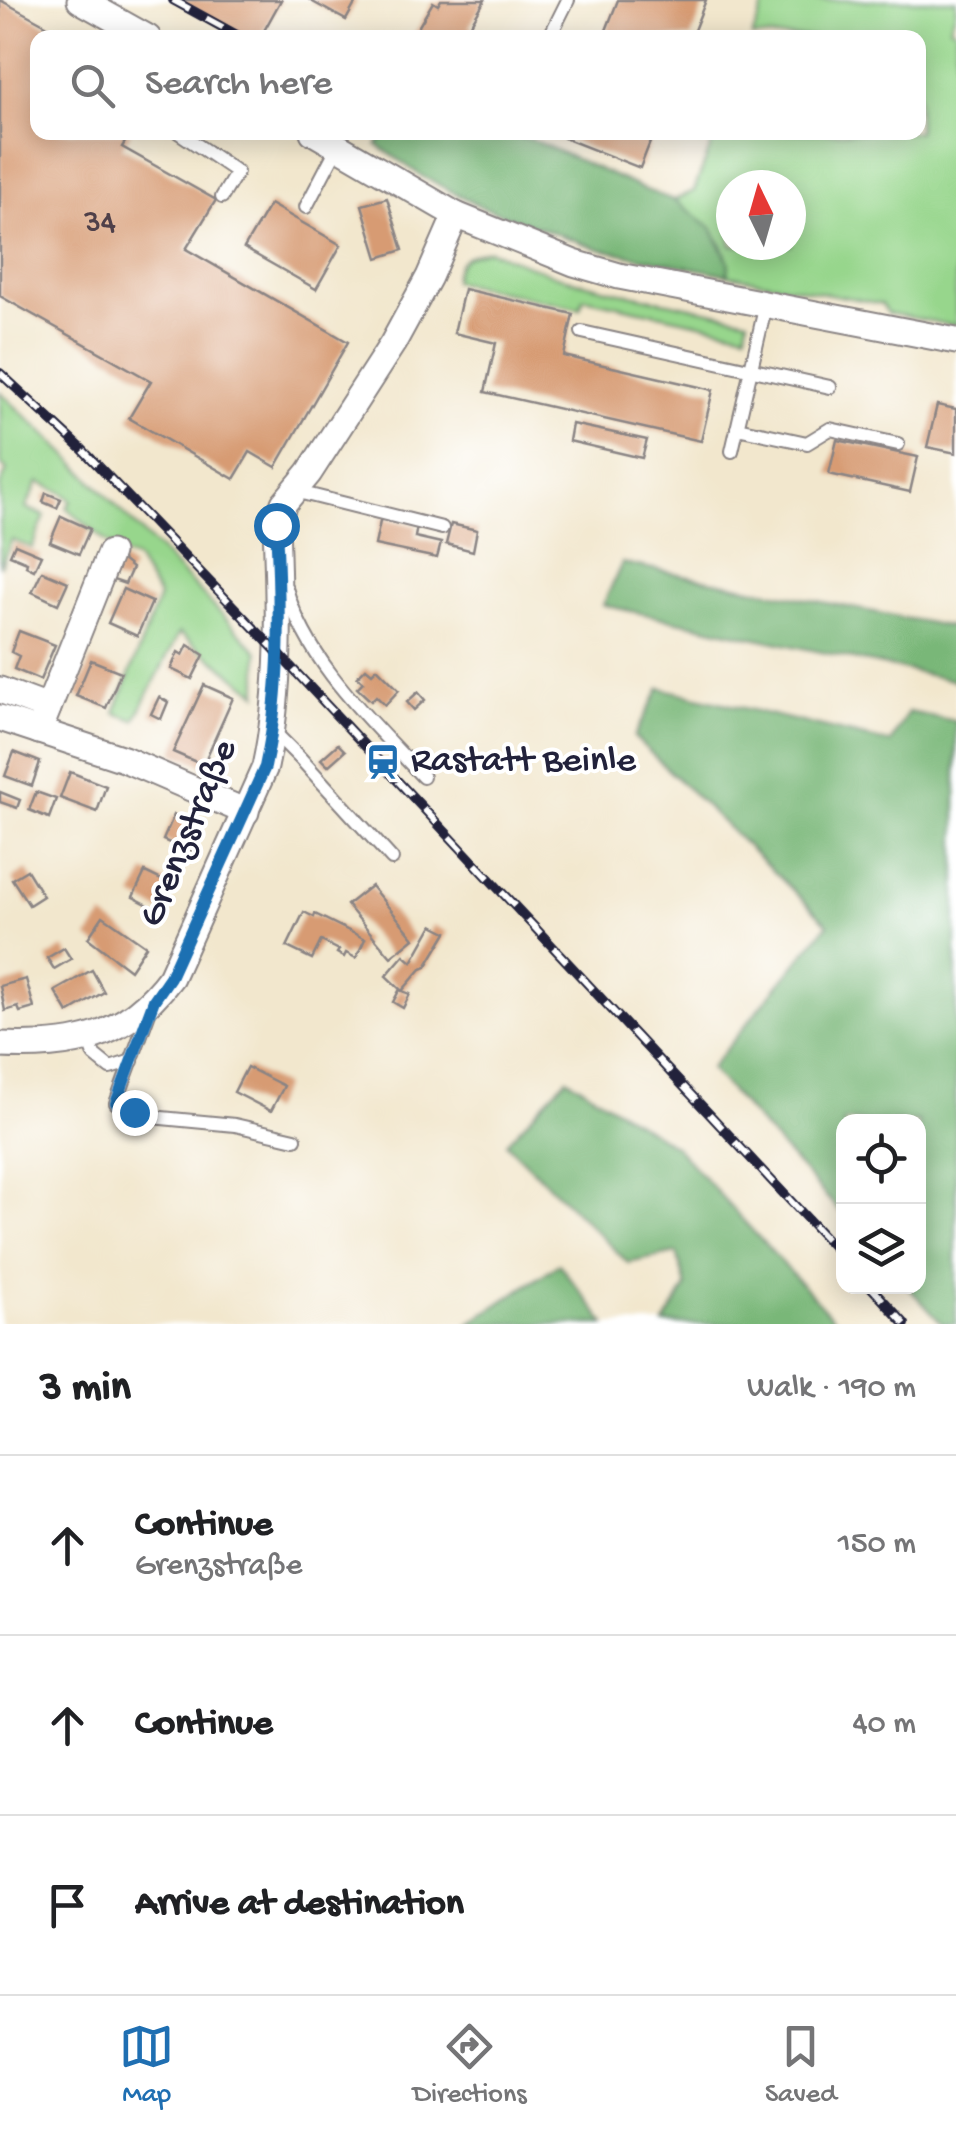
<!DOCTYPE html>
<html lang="en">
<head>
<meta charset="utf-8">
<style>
  body { margin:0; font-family:"Gochi Hand",sans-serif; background:#f2f2f2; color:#202124 }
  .controls { position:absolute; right:30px; bottom:30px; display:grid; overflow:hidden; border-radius:20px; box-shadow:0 5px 25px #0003 }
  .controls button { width:90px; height:90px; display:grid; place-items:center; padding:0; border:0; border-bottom:2px solid #e0e0e0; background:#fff; color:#202124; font:50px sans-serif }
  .compass { position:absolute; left:716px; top:170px; width:90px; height:90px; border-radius:50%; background:#fff; box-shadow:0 5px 25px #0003; rotate:355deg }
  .stop { position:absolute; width:30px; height:30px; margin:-22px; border:8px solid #1f6fb2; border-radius:50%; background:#fff }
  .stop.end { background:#1f6fb2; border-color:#fff; box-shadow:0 2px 10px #0008 }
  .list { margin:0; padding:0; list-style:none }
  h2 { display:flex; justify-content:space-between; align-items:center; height:130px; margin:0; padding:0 40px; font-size:42px }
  h2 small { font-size:32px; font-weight:400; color:#757577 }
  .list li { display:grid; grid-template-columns:65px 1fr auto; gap:30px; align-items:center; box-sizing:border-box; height:180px; padding:0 40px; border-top:2px solid #e0e0e0 }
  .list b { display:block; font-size:38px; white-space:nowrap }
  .list p { margin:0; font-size:32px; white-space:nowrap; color:#757577 }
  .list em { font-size:32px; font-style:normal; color:#757577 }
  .icon { flex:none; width:55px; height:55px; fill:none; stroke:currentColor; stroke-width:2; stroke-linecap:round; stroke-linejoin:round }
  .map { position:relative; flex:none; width:956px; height:1324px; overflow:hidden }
  .search { position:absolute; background:#fff; box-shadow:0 5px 25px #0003; left:30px; right:30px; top:30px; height:110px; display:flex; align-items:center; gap:25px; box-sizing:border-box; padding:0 35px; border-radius:20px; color:#757577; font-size:38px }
  .sheet { height:670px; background:#fff }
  nav { display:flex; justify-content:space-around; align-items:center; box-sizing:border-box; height:140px; border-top:2px solid #e0e0e0; background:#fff; font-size:28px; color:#757577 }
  nav a { display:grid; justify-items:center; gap:5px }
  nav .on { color:#1f6fb2 }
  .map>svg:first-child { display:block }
  .green { fill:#97d68c; stroke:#5c7c64; stroke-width:2.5; fill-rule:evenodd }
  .forest { fill:#79b778; stroke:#4e6c5a; stroke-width:2.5 }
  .building { fill:#d79b73 }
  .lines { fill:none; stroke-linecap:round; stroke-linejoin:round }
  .lane-casing { stroke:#8a8484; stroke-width:16 }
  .street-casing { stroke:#8a8484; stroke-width:29 }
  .lane { stroke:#fff; stroke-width:12 }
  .street { stroke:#fff; stroke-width:25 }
  .rail-casing { stroke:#22223b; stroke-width:10 }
  .rail { stroke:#fff; stroke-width:6; stroke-dasharray:19; stroke-linecap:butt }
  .route { stroke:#1f6fb2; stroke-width:12 }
  .labels { text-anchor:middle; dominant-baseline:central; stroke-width:8; stroke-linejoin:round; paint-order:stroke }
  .number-label { font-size:32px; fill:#4f4049 }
  .poi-label { font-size:38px; fill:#22223b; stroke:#fff; text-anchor:start }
  .street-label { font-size:38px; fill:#22223b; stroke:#fff }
</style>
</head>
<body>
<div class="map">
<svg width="956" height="1324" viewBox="0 0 956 1324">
  <rect width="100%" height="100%" fill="#fff"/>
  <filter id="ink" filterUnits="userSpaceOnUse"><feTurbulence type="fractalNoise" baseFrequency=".01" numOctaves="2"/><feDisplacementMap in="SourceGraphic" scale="20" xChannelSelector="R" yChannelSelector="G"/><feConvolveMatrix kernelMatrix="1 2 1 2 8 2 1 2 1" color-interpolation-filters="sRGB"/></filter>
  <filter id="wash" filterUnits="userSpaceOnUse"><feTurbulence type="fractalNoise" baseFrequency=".0048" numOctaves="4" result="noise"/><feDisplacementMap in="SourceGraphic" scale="40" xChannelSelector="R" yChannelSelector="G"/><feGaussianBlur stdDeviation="2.25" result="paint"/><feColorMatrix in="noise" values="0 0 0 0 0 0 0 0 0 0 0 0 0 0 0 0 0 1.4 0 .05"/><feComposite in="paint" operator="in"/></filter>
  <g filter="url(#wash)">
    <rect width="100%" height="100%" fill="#f2e7cd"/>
    <g class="green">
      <path d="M766,0H956V11L950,27L956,30V102L952,112L956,114V326L887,313L882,304L728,275C731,239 700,219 674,200L694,191L716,133L918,132V38L752,37ZM731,185H791V245H731Z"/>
      <path d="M488,250L557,276L607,289L748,319L746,333L584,298L580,308L453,281C456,259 468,254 488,250Z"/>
      <path d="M0,392L64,452L258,652V694L179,633L135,720L115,713L159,597L136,559L120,554L67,508L71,500L63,493L38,482L26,508L45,516L32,548L12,540L0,567V485L7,470L0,464Z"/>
    </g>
    <g class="forest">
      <path d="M386,133L497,132L504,136L531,139L643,189L674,200L712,228L729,262L728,275L599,249L482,207L423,177L377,145Z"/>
      <path d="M622,563L956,628V681L603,605Z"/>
      <path d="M660,688L890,743L908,712L956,721V1324H942L908,1287L918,1286V1122H844L843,1215L710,1069L828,924L634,737Z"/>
      <path d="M567,1078L676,1147L838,1324H664L686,1287L677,1253L628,1263L506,1143Z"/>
      <path d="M559,1264L606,1324H468Z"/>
    </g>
    <g id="blocks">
      <g class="building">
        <path d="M0,0L70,38H38V132H131L122,147L216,200L186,249L348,342L276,467L250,452L234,479L129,418L151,381L0,296Z"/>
        <path d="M179,0H281L260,38H246Z"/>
        <path d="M309,0H357L346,20Z"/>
        <path d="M441,0H485L469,27L486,38H412L433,2L438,5Z"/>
        <path d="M618,0H706L691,38H603Z"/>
        <path d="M566,132H654L640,168L564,138Z"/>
        <path d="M387,198L403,250L378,258L362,205Z"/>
        <path d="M270,204L341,245L316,289L244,248Z"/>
        <path d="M464,289L573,314L564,356L713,390L701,441L485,392L496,343L454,333Z"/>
        <path d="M937,405L956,409V453L927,447Z"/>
        <path d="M572,424L647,440L642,458L569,441Z"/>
        <path d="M837,440L918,457L910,492L829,474Z"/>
        <path d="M46,493L61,499L57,508L43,502Z"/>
        <path d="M61,516L90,529L79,554L50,542Z"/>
        <path d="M381,517L417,526L415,537L441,543L437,558L375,545Z"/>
        <path d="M451,524L477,530L473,551L446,544Z"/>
        <path d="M15,544L41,555L34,570L26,566L27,562L10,555Z"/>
        <path d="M121,559L132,568L125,584L113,580Z"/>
        <path d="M42,571L68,582L58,604L32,592Z"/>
        <path d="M123,589L152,602L137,636L108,623Z"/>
        <path d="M19,631L55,645L40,680L14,669L19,656L11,652Z"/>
        <path d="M188,645L204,655L192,679L171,669L178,652L183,655Z"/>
        <path d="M91,660L121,672L106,708L76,696Z"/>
        <path d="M366,668L372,673L377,668L399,690L385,705L376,696L371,701L357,688L363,682L357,677Z"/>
        <path d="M204,685L233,698L203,765L173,752Z"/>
        <path d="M418,692L425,700L414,710L407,702Z"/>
        <path d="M159,697L168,702L161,719L151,714Z"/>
        <path d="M338,744L345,751L328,766L321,759Z"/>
        <path d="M14,752L40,762L32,786L5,776Z"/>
        <path d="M70,772L106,786L97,812L60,798Z"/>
        <path d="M0,792L20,800L17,808L0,802Z"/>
        <path d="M36,792L56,799L49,818L29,810Z"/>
        <path d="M174,815L200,827L190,852L163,840Z"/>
        <path d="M27,870L43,896L29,905L12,879Z"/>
        <path d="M145,872L174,886L162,912L133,897Z"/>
        <path d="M371,886L414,938L391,957L347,905Z"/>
        <path d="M304,912L314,917L315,914L365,939L356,958L346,953L344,957L337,953L339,950L321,941L312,959L287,947Z"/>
        <path d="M103,916L146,946L130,970L88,938Z"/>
        <path d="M433,925L447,932L426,967L421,969L402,991L410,994L403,1008L393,1002L400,989L402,991L386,976L404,955L412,962Z"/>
        <path d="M64,948L71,959L54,969L47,958Z"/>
        <path d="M92,970L104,992L68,1013L55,991Z"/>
        <path d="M26,979L34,1008L20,1012L18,1007L5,1011L0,986Z"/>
        <path d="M247,1067L284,1086L271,1111L234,1092Z"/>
      </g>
    </g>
  </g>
  <g filter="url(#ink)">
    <use href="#blocks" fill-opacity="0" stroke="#8a8484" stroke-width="2.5"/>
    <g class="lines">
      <defs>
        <g id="lane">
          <path d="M549,38L568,0"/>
          <path d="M178,132L237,172L222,197"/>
          <path d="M306,207L338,146"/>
          <path d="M582,332L830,387"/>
          <path d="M737,428L807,443L830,429L898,444"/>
          <path d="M732,451L766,304"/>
          <path d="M294,491L442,528"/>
          <path d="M286,588C307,663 371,721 423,777"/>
          <path d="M273,731L300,758L392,859"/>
          <path d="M151,1007L116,1103L151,1117L235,1125L295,1139"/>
          <path d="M88,1039L94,1055L110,1068L132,1061"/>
        </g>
        <g id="street">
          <path d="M80,0L148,38"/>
          <path d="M313,132L456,215L574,263L619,276L956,341"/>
          <path d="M0,690L48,708"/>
          <path d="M0,718L124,759L246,812"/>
          <path d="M39,731L110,553"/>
          <path d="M0,1045C73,1048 125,1039 171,977L265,767C282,689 279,604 276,525L284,503L309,473L393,343L429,277L456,215"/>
        </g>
      </defs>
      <use href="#lane" class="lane-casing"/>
      <use href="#street" class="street-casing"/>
      <use href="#lane" class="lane"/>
      <use href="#street" class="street"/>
      <defs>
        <g id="rail">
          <path d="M173,0L242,38"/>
          <path d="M0,373L82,449L277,652L844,1258"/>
          <path d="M870,1286L905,1324"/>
        </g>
      </defs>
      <use href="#rail" class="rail-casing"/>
      <use href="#rail" class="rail"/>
    </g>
  </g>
  <g class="lines" filter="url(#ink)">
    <path class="route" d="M134,1112L116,1103L154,1000L170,977L265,767C282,689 280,604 276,525"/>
  </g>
  <defs>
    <symbol id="station-bare" viewBox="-9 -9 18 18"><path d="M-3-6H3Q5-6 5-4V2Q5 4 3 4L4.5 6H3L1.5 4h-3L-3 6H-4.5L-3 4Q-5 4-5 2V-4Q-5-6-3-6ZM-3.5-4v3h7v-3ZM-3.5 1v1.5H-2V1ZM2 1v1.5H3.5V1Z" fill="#1f6fb2" stroke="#fff" stroke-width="2.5" paint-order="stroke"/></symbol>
  </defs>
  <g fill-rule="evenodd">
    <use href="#station-bare" x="358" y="737" width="50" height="50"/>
  </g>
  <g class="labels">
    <g class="number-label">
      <text x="100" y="224">34</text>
    </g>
    <g class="poi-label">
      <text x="411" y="762">Rastatt Beinle</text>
    </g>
    <g class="street-label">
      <text transform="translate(190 834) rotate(-67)">Grenzstraße</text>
    </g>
  </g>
</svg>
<div class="controls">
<button><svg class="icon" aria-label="locate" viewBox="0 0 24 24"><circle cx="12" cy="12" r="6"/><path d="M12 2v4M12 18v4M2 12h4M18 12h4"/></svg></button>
<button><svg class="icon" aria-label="layers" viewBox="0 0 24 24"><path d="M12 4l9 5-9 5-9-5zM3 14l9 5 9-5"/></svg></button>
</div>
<svg class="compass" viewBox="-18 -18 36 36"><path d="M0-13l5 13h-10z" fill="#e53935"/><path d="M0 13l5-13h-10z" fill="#757577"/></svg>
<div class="stop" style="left:276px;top:525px"></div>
<div class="stop end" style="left:134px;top:1112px"></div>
<div class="search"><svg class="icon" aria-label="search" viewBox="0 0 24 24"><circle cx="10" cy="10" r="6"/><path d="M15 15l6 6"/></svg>Search here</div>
</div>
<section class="sheet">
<h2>3 min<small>Walk · 190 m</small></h2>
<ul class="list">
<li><svg class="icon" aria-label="ahead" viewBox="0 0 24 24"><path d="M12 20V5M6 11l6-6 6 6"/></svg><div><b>Continue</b><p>Grenzstraße</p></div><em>150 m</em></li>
<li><svg class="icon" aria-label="ahead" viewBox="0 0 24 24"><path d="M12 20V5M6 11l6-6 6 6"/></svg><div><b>Continue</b></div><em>40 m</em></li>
<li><svg class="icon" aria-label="arrive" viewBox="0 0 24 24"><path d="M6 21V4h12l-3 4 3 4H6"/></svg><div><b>Arrive at destination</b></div></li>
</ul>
</section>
<nav>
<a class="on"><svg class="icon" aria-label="map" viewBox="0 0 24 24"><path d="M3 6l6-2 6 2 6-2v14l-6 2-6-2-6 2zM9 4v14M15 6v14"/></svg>Map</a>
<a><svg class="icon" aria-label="directions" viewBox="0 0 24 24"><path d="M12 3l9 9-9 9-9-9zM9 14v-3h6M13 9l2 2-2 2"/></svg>Directions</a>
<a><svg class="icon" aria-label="saved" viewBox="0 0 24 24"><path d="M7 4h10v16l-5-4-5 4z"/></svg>Saved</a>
</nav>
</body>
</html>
